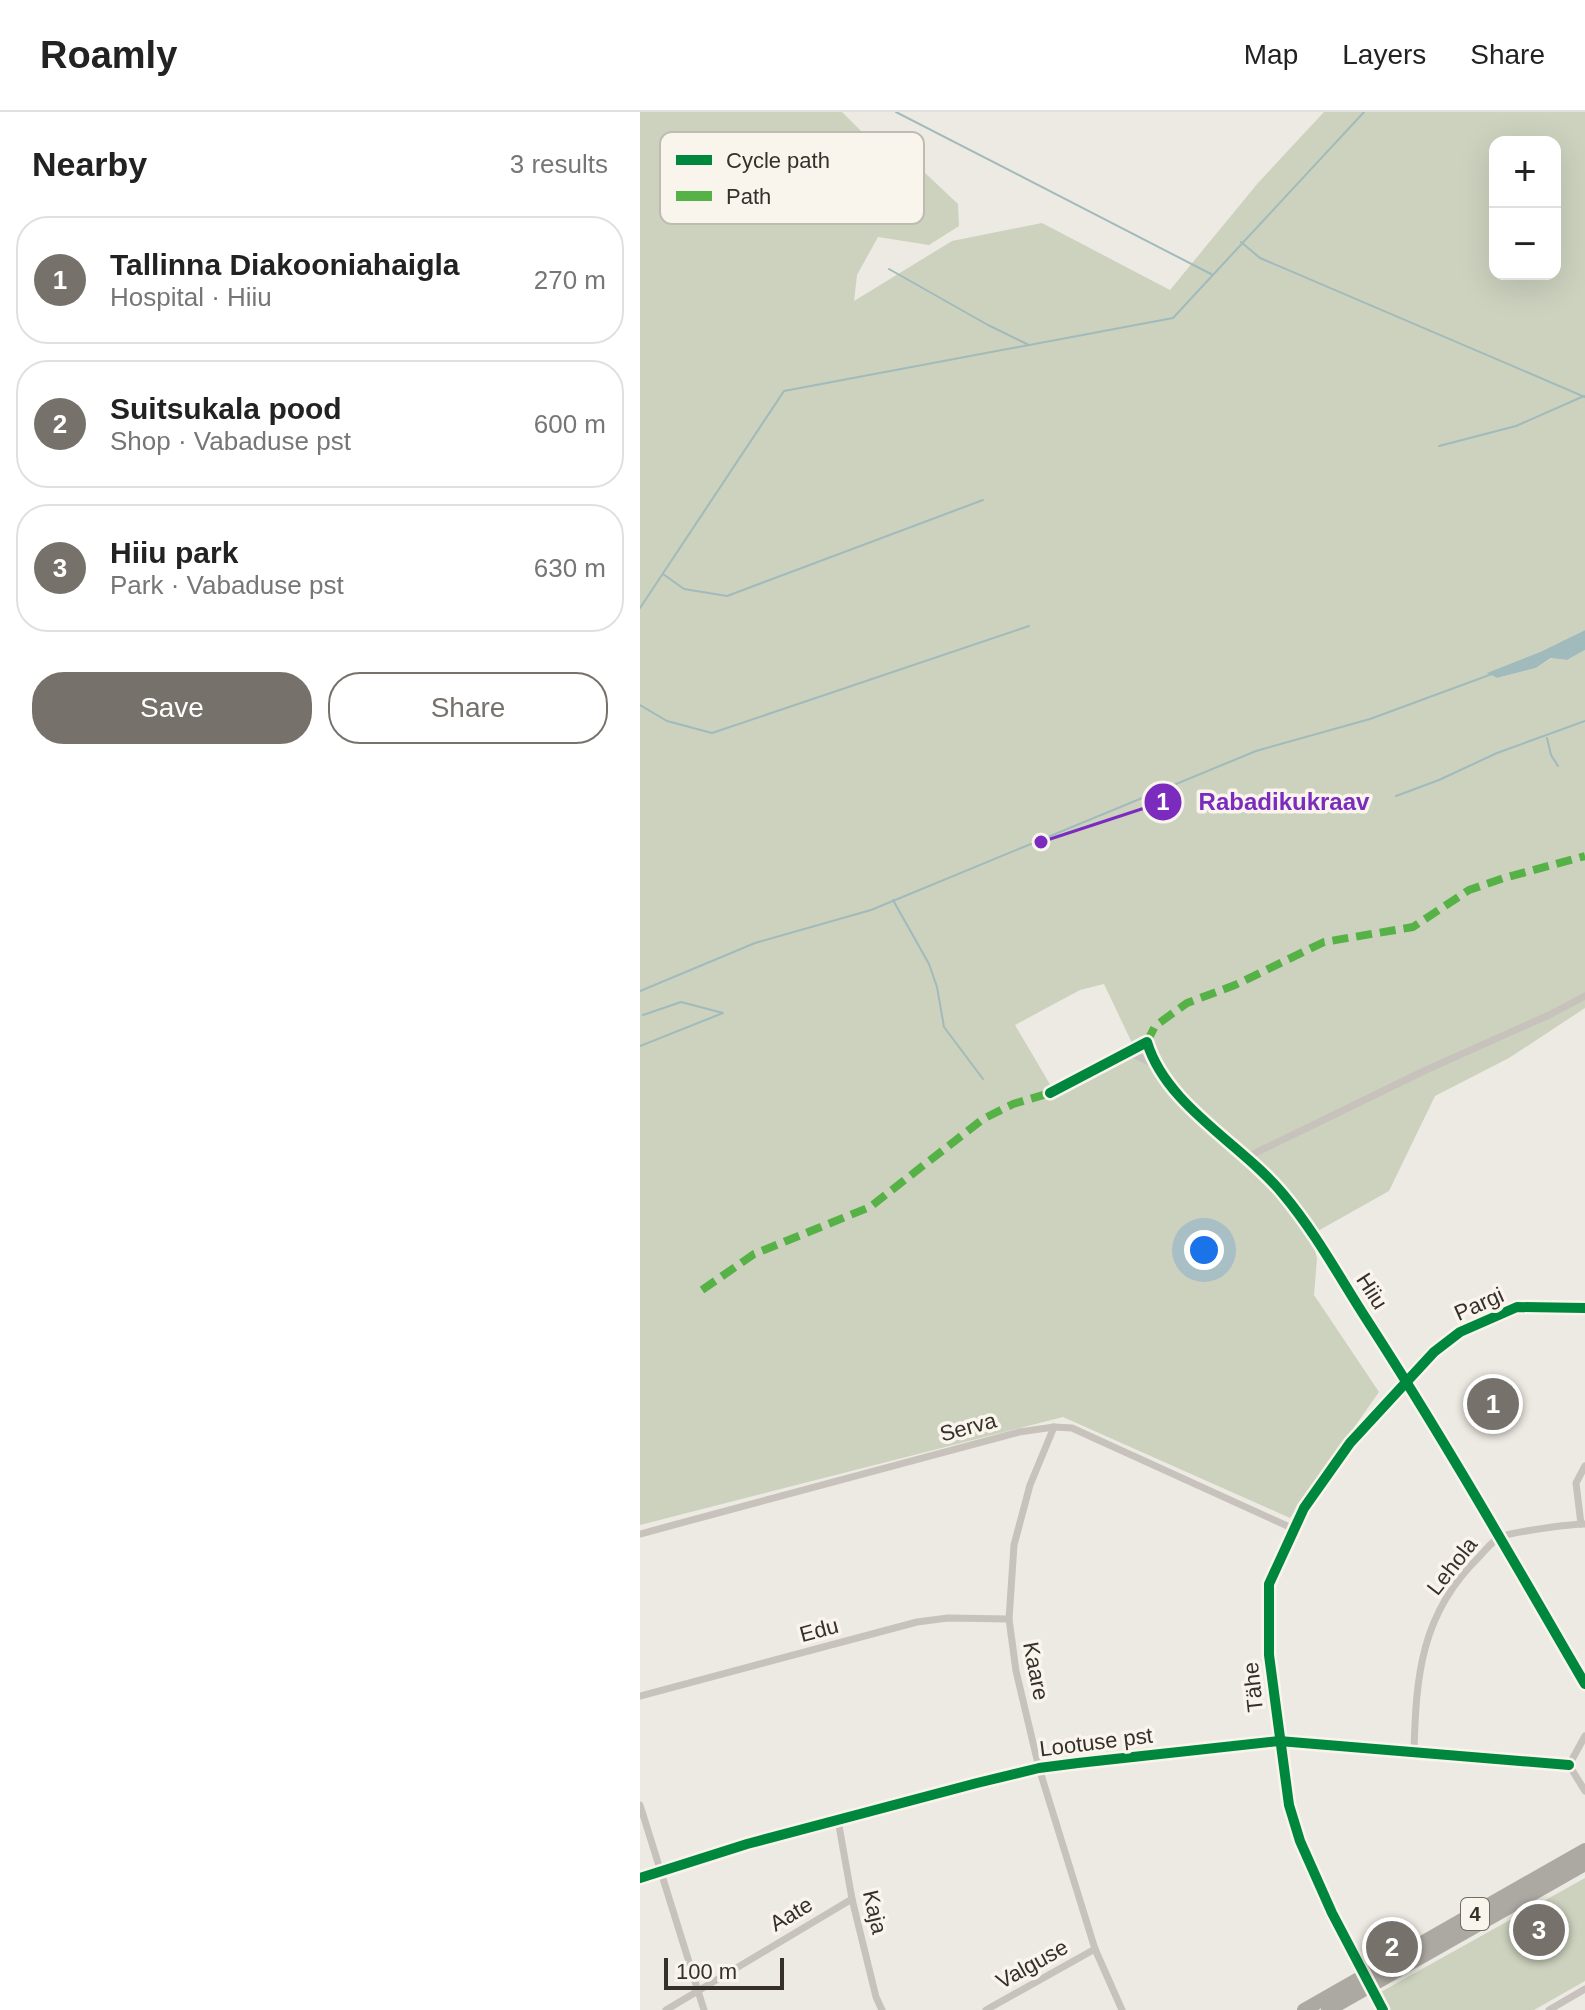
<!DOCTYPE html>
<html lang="en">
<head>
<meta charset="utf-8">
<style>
  body { margin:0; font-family:Helvetica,sans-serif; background:#f6f6f6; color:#222 }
  .controls { position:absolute; right:24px; top:24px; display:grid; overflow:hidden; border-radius:16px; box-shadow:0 8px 32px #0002 }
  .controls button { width:72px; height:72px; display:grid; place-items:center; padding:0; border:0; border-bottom:2px solid #e0e0e0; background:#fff; color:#222; font:40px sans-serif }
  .scale { position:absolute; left:24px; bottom:20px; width:120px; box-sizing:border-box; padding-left:8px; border:4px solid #37302a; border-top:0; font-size:22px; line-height:28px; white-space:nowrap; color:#37302a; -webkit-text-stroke:6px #f9f5ec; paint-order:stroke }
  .you { position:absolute; left:564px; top:1138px; width:28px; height:28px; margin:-20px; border:6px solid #fff; border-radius:50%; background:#1a73e8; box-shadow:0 0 0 12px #1a73e833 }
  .badge { display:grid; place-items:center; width:52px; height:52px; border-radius:50%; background:#77716b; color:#fff; font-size:26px; font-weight:700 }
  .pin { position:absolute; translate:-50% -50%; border:4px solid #fff; box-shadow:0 2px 8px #0006 }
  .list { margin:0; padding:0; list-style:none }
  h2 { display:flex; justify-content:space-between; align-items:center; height:104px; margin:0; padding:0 32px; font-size:34px }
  h2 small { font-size:26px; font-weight:400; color:#767676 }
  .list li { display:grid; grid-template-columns:52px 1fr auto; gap:24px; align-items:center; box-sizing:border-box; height:128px; margin:0 16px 16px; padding:0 16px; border:2px solid #e0e0e0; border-radius:32px }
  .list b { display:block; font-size:30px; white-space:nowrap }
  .list p { margin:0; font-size:26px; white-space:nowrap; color:#767676 }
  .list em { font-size:26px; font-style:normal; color:#767676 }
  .actions { display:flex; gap:16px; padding:24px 32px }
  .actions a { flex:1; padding:18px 0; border:2px solid #77716b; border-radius:32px; text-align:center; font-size:28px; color:#77716b }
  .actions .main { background:#77716b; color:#fff }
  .map { position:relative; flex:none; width:945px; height:1898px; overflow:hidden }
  header { display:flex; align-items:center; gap:48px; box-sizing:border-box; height:112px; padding:0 40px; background:#fff; border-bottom:2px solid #e0e0e0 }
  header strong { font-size:38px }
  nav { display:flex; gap:44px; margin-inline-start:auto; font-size:28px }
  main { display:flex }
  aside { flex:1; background:#fff }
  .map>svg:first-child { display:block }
  .green { fill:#ccd2be; fill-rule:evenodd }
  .water { fill:#a1babc }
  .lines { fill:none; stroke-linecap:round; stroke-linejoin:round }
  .stream { stroke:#a1babc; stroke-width:2 }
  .street { stroke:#c7c2bc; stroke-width:7 }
  .highway { stroke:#aca9a2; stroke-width:14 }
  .quiet { stroke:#56b246; stroke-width:8; stroke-dasharray:16 8; stroke-linecap:butt }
  .cycleway-casing { stroke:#f9f5ec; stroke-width:15 }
  .cycleway { stroke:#00873e; stroke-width:10 }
  .labels { text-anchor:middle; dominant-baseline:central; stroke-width:7; stroke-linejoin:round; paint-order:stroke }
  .shield { fill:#f9f5ec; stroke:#716b64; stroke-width:2 }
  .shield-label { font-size:20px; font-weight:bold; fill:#37302a }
  .street-label { font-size:22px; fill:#37302a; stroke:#f9f5ec }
  .key { fill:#f9f5ec; stroke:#bfbab2; stroke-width:2 }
  .key-label { font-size:22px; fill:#37302a }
  .leader { fill:none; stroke:#7b2cbf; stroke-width:3 }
  .callout-dot { fill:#7b2cbf; stroke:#f9f5ec; stroke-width:3 }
  .mark-label { font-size:24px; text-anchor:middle; font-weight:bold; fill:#fff }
  .callout-label { font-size:24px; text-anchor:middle; font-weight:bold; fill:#7b2cbf; stroke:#f9f5ec; stroke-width:7; stroke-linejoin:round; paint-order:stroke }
</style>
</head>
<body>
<header>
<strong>Roamly</strong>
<nav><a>Map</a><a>Layers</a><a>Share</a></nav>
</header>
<main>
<aside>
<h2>Nearby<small>3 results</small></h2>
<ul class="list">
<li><span class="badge">1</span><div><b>Tallinna Diakooniahaigla</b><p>Hospital · Hiiu</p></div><em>270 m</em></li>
<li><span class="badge">2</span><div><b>Suitsukala pood</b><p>Shop · Vabaduse pst</p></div><em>600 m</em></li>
<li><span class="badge">3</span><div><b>Hiiu park</b><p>Park · Vabaduse pst</p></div><em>630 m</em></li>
</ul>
<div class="actions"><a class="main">Save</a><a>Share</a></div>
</aside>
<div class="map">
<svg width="945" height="1898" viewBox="0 0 945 1898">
  <rect width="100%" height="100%" fill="#edeae3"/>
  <g class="green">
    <path d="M0,0H202L232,30L284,60L318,92L319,114L289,133L238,125L217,163L214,189L312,129L402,111L530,178L618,71L684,0H945V518L900,540L848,561L857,566L896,556L912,546L927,548L945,538V896L869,946L795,984L749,1079L676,1120L672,1129L677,1146L674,1183L739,1280L650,1406L423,1305L0,1413ZM855,30H915V162H855ZM464,872L492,931L411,974L375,913L440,878Z"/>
    <path d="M945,1766V1869L894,1898H748L739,1881Z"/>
  </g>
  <path class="water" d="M945,518V538L927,548L911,546L896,556L857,566L847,561L900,540Z"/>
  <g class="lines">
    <g class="stream">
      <path d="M256,0L571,162"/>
      <path d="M601,130L620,146L945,285"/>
      <path d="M249,157L348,213L389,233"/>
      <path d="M799,334L876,314L944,284"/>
      <path d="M23,462L44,477L87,484L343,388"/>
      <path d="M0,496L144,279L533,206L724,0"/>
      <path d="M0,593L27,609L72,621L389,514"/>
      <path d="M907,626L911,643L918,654"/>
      <path d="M756,684L799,668L857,641L945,609"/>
      <path d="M253,788L289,852L297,875L304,915L343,967"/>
      <path d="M0,879L115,831L231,798L616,639L730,607L852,562"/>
      <path d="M0,934L83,901L41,890L3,903"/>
    </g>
    <g class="street">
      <path d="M489,940L515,953"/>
      <path d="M410,981L507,930C526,994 602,1032 643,1082C675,1120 700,1166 727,1208C804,1327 874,1450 945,1572"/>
      <path d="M605,1046L786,958L909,903L945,884"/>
      <path d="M414,1315L390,1373L374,1433L369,1507L376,1559L399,1656L455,1837L482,1898"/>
      <path d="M941,1412L936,1371L945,1354"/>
      <path d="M0,1422L379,1320L414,1315L432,1316L654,1417"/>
      <path d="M0,1584L277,1510L308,1506L369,1507"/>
      <path d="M774,1639C776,1564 781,1502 838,1446C844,1440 852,1429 860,1425C872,1420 930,1412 945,1412"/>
      <path d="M929,1653L945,1624"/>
      <path d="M929,1653L945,1679"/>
      <path d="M0,1693L64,1898"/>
      <path d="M198,1708L212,1787L236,1885L242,1898"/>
      <path d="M0,1766L107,1732L337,1671L399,1656L438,1651L639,1629L929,1653"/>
      <path d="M26,1898L212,1787"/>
      <path d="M346,1898L455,1837"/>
      <path d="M743,1898L692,1801L660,1729L649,1693L629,1543V1472L664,1396L710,1331L794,1240L820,1220L877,1195L945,1196"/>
      <path d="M909,1898L945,1877"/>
    </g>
    <g class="highway">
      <path d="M664,1898L945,1738"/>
      <path d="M688,1898L945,1752"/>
    </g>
    <g class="quiet">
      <path d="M507,930L515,914L547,891L595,873L684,830L773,815L829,778L864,766L945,744"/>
      <path d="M62,1178L114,1142L230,1095L343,1007L373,992L410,981"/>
    </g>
    <defs>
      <g id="cycleway">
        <path d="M410,981L507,930C526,994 602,1032 643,1082C675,1120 700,1166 727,1208C804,1327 874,1450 945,1572"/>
        <path d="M0,1766L107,1732L337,1671L399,1656L438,1651L639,1629L929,1653"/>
        <path d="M743,1898L692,1801L660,1729L649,1693L629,1543V1472L664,1396L710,1331L794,1240L820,1220L877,1195L945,1196"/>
      </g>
    </defs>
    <use href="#cycleway" class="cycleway-casing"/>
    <use href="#cycleway" class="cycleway"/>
  </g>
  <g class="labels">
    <rect class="shield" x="821" y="1786" width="28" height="32" rx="6"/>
    <g class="shield-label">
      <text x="835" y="1802">4</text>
    </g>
    <g class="street-label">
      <text transform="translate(732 1179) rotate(57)">Hiiu</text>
      <text transform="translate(839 1192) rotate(-24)">Pargi</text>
      <text transform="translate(328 1315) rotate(-15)">Serva</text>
      <text transform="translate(812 1454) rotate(-52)">Lehola</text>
      <text transform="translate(179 1518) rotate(-15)">Edu</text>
      <text transform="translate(396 1559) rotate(79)">Kaare</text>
      <text transform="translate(613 1575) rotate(-96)">Tähe</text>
      <text transform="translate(456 1630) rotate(-7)">Lootuse pst</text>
      <text transform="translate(235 1800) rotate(77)">Kaja</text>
      <text transform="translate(151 1802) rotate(-31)">Aate</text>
      <text transform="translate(392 1852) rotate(-29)">Valguse</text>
    </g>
  </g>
  <rect x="20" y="20" width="264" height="92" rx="12" class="key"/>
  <rect x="36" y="43" width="36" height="10" fill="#00873e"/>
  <rect x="36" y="79" width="36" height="10" fill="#56b246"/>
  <g class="key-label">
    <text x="86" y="56">Cycle path</text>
    <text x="86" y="92">Path</text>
  </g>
  <path class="leader" d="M401 730L523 690"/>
  <g class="callout-dot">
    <circle cx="401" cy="730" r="8"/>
    <circle cx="523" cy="690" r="20"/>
  </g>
  <g class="mark-label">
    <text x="523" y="698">1</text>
  </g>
  <g class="callout-label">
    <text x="644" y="698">Rabadikukraav</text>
  </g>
</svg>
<div class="controls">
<button>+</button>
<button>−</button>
</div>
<div class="scale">100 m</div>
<div class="you"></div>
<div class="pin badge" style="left:853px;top:1292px">1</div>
<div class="pin badge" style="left:752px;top:1835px">2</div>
<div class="pin badge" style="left:899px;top:1818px">3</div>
</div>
</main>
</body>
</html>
